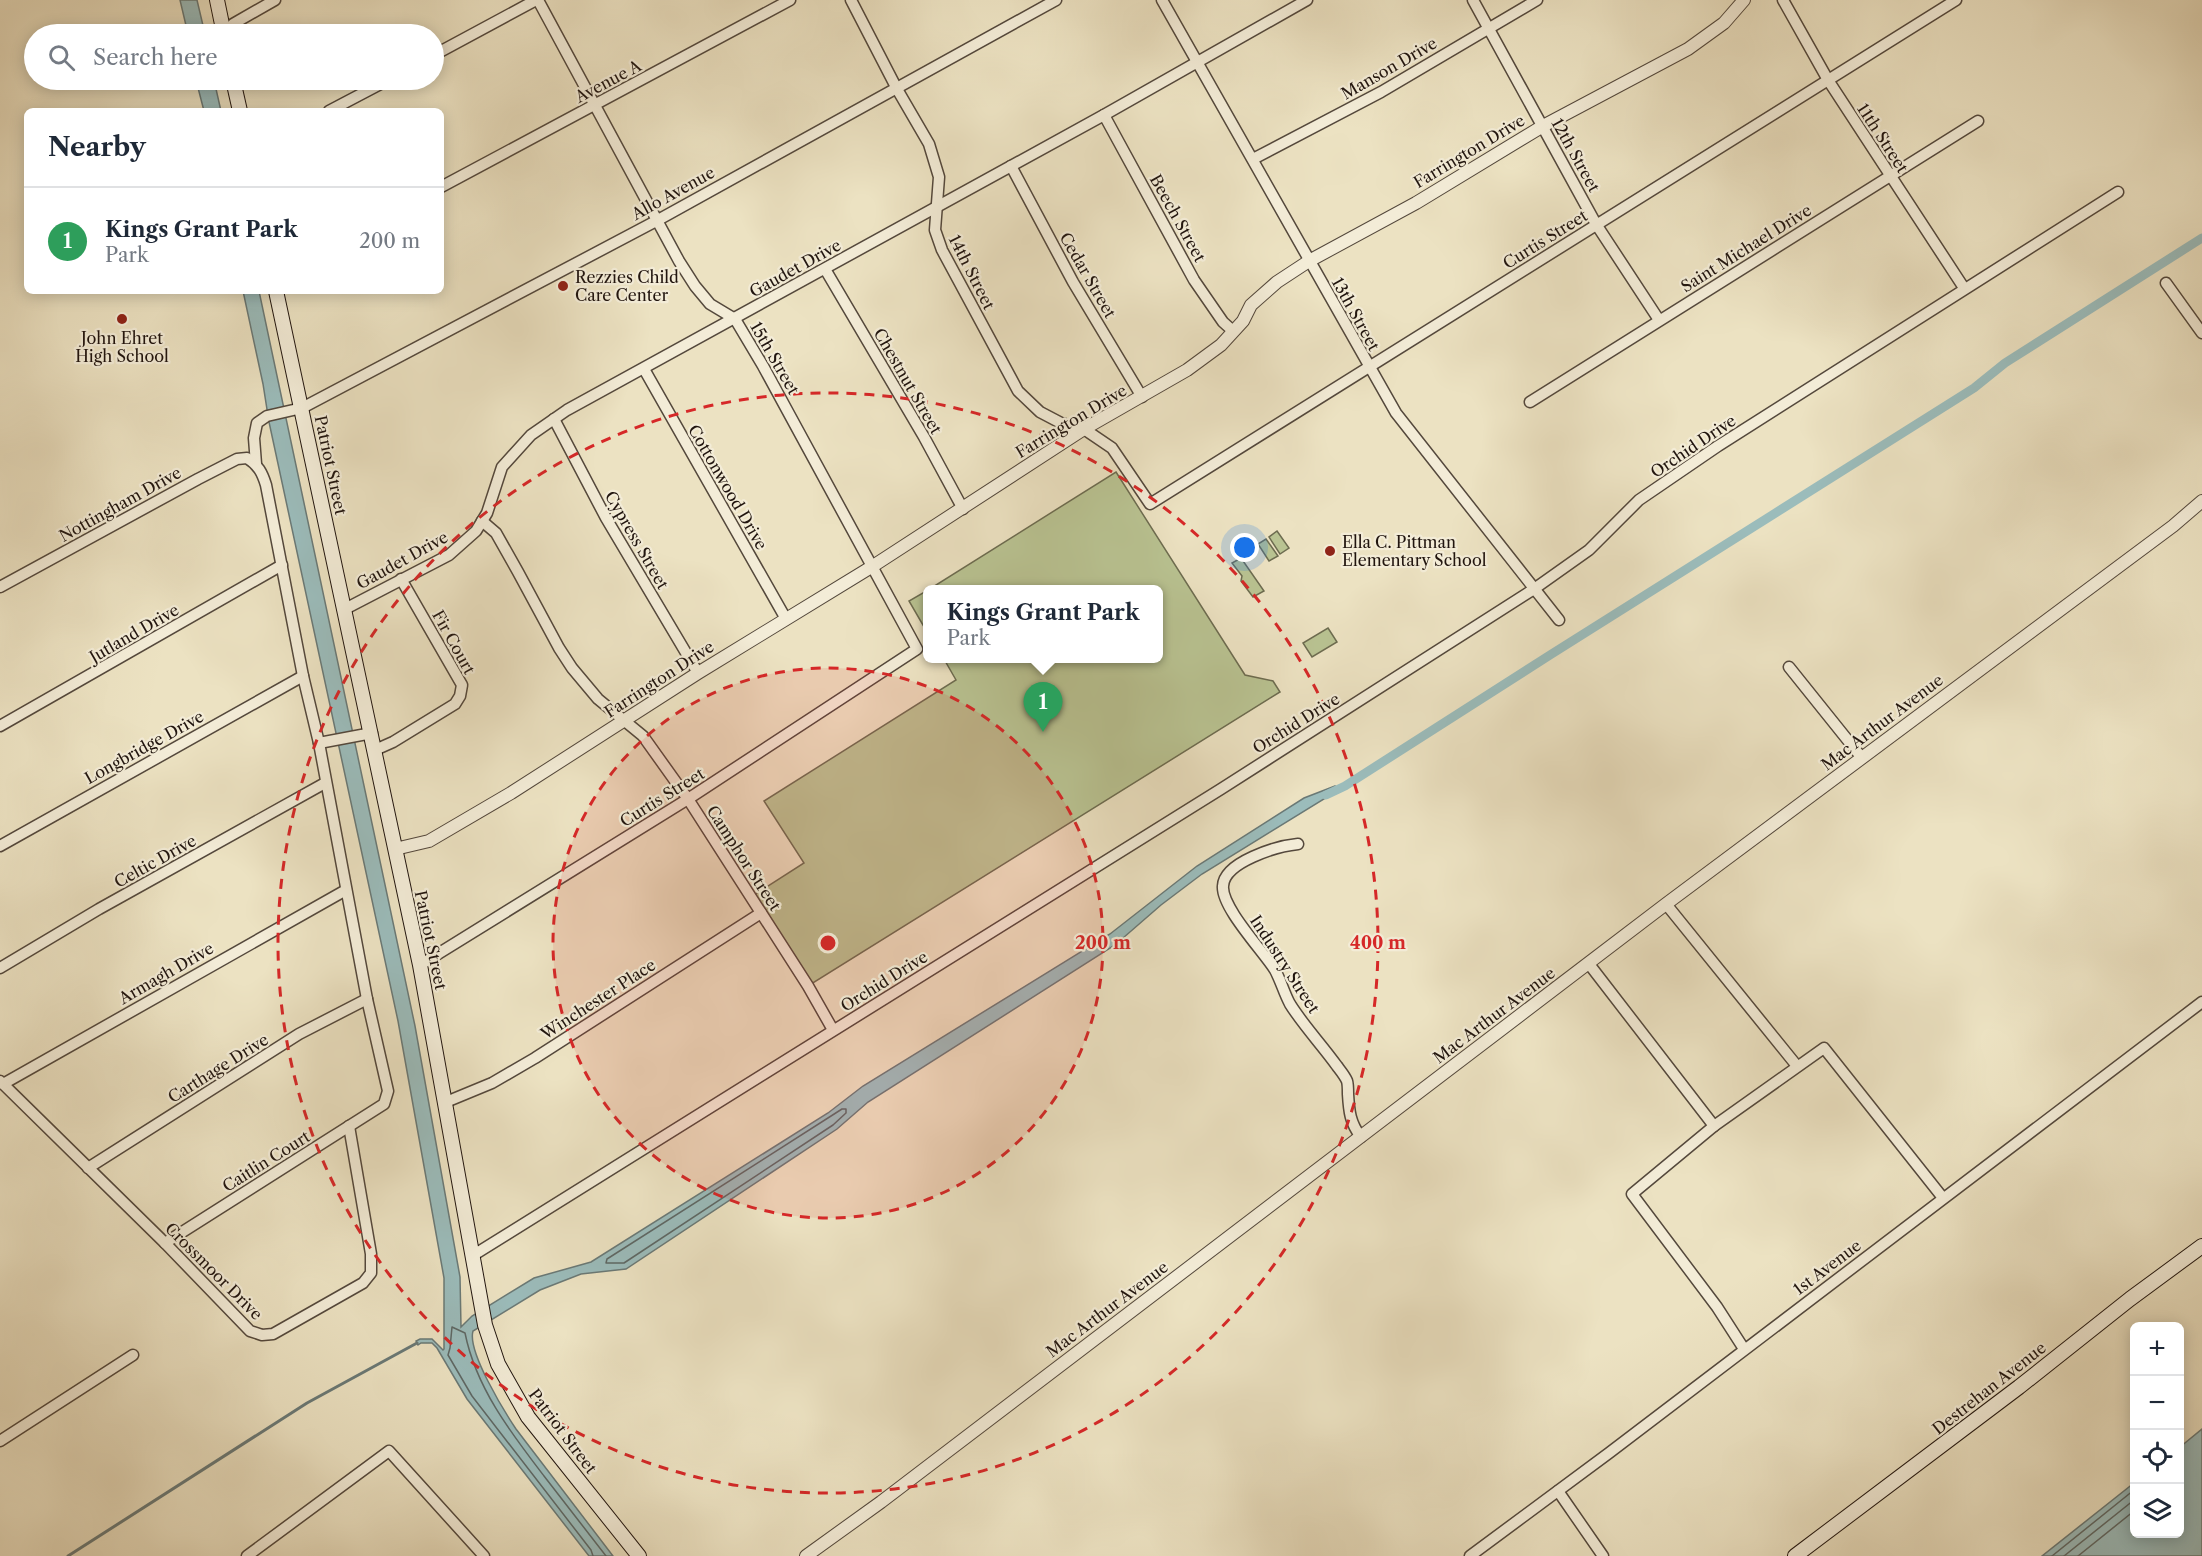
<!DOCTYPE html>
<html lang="en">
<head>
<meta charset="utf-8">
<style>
  body { margin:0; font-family:"Libre Caslon Text",serif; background:#f2f2f3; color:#1f2937 }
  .controls { position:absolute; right:18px; bottom:18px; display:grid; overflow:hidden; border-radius:9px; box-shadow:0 3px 15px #0003 }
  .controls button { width:54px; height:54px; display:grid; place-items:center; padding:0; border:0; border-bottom:2px solid #e0e1e3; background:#fff; color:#1f2937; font:30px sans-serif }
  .you { position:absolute; left:1245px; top:548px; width:21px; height:21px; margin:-15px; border:4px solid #fff; border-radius:50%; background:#1a73e8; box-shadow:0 0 0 9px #1a73e833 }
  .badge { display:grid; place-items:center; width:39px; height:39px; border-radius:50%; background:#d93025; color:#fff; font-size:20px; font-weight:700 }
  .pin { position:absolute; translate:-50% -50px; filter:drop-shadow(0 2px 3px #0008) }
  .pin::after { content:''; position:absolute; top:32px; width:21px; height:18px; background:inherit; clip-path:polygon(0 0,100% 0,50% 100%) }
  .popup { position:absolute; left:923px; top:585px; width:240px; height:78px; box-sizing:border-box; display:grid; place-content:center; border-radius:9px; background:#fff; filter:drop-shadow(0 2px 4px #0005); font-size:20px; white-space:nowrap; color:#747a83 }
  .popup b { font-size:22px; color:#1f2937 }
  .popup::after { content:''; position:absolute; left:50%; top:100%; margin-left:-12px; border:12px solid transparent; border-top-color:#fff }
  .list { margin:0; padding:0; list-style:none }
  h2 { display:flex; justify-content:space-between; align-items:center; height:78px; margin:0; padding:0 24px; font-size:26px }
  h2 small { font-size:20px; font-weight:400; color:#747a83 }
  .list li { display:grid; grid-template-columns:39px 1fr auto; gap:18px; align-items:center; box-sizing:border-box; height:108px; padding:0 24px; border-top:2px solid #e0e1e3 }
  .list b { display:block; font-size:22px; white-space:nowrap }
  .list p { margin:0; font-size:20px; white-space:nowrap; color:#747a83 }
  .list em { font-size:20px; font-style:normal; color:#747a83 }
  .icon { flex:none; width:33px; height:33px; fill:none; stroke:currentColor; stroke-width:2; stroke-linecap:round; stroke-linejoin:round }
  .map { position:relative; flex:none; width:2202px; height:1556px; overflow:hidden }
  .search { position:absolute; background:#fff; box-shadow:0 3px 15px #0003; left:24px; top:24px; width:420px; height:66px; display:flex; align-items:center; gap:15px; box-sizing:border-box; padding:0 21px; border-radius:33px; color:#747a83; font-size:22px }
  .panel { position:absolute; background:#fff; box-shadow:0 3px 15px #0003; left:24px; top:108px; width:420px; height:186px; border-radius:9px }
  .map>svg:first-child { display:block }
  .green { fill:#b9c392; stroke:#6d6c50; stroke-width:1.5 }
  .water { fill:#9bbcbb; stroke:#6a7976; stroke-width:1.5 }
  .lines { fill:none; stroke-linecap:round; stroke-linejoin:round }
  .shore { stroke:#5e6865; stroke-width:1.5 }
  .stream { stroke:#6a7976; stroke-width:3 }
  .canal { stroke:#9bbcbb; stroke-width:9 }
  .minor-casing { stroke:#54483c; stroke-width:13 }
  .tertiary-casing { stroke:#54483c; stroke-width:14 }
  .secondary-casing { stroke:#21150f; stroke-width:16 }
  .minor { stroke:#f3ecd7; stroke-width:10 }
  .tertiary { stroke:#f3ecd7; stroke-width:12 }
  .secondary { stroke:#f3ecd7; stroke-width:14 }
  .ring { fill:none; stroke:#d62828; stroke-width:3; stroke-dasharray:10 8 }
  .poi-dot { fill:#8f2418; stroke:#f3ecd7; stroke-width:2 }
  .labels { text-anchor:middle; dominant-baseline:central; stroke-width:4.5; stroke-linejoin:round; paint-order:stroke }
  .street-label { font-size:16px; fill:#21150f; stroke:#f3ecd7 }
  .poi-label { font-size:16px; fill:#21150f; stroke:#f3ecd7; text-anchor:start }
  .centre { fill:#d62828; stroke:#f3ecd7; stroke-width:3 }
  .ring-label { font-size:18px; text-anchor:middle; font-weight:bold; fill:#d62828; stroke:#f3ecd7; stroke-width:4.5; stroke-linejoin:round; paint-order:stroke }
</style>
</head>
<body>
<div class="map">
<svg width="2202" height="1556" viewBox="0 0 2202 1556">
  <rect width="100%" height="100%" fill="#ece2c2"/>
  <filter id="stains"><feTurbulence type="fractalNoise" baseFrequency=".00333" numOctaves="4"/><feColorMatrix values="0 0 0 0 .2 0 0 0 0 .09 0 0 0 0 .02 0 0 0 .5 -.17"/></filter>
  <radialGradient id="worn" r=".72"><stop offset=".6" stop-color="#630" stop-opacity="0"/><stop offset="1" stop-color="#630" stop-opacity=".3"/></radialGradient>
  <g class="green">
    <path d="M1116,472L1245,675L1273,681L1280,692L808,986L751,897L804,863L764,801L956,680L944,659L1158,658V590H928Z"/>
    <path d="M1277,531L1289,548L1280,554L1269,537Z"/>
    <path d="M1266,539L1278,556L1269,561L1258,544Z"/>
    <path d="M1241,558L1264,591L1253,597L1241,581L1242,576L1232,563Z"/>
    <path d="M928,590V632H927L909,601Z"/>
    <path d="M1328,628L1337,642L1312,657L1303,643Z"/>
  </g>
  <g class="water">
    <path d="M180,0H197L205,34H188Z"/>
    <path d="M196,80H214L221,111H204Z"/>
    <path d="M243,291H259L415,1026L460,1277L461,1327L472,1316L534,1278L591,1262L828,1113L863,1086L1110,934L1197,866L1304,798L1335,786L1337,791L1202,874L1161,905L1115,945L868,1102L837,1129L626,1269L581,1274L540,1290L473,1331C467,1351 504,1411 516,1429L613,1556H589L467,1399L437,1348L432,1343H421L418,1345L416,1341L420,1339H432L443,1350L444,1349V1278L398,1021L269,422L263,384Z"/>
    <path d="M2202,1429V1556H2042L2134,1483V1534H2180V1447Z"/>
  </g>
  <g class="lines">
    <g class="shore">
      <path d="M842,1109H846V1113L833,1125L624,1263H606L607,1259Z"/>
      <path d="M593,1556L591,1550L472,1396L448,1355L450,1348L452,1327L465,1333C476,1388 511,1433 544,1476C565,1503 585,1529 606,1556"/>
      <path d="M2052,1556L2134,1490"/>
      <path d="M2064,1556L2134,1500"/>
      <path d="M2078,1556L2134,1511"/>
    </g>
    <path class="stream" d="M68,1556L307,1403L417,1343"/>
    <path class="canal" d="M1326,795L1345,786L1550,655L1974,388L2005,363L2202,238"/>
    <defs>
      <g id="minor">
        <path d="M851,0L897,89L929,144L939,177L935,230L942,250L1018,391L1040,412L1061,423L1084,429L1112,448L1150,504L1956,0"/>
        <path d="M1162,0L1396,413L1559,620"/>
        <path d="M1473,0L1596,224L1659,320"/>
        <path d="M1783,0L1828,80L1964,288"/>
        <path d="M224,34L233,24L275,0"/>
        <path d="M434,55L536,0"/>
        <path d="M329,111L388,80"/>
        <path d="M1104,115L1194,280L1223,322L1233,331"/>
        <path d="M1253,159L1381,92L1537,0"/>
        <path d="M1011,166L1073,282L1142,397"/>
        <path d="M441,187L790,0"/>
        <path d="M825,269L924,437L963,509"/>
        <path d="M2166,283L2202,333"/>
        <path d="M644,369L786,619"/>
        <path d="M1530,402L1978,121"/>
        <path d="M554,419L606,518L698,673"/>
        <path d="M256,464L254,438L257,423L267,416L302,408L658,220L1056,0"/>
        <path d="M482,521L496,533L518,572L559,648L572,668L598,699L643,736L688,799L808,986L833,1030"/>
        <path d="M0,587L198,479L237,459L247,458C258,465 262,472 266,485L303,676L319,743L367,999L388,1091L384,1104L165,1243"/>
        <path d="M345,609L449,555L476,531L487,513L502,467L531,435L567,410L1104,115L1307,0"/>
        <path d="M1789,667L1862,758"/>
        <path d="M0,726L282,565"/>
        <path d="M319,743L372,733"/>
        <path d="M375,750L393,742L455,704L460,696L462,685L401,579"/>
        <path d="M1298,844C1277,846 1224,862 1223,886C1221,907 1263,951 1275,970C1281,981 1284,993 1290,1004C1303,1025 1322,1045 1337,1066C1340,1070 1345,1076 1347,1081C1348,1084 1348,1090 1348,1094C1349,1111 1350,1123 1361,1137"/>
        <path d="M0,846L303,676"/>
        <path d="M1666,904L1797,1066"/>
        <path d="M1589,964L1714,1126"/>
        <path d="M420,965L688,799L917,649L763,366L735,319L710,304L695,286L679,261L538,0"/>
        <path d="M0,968L99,909L325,783"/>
        <path d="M0,1081L165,1243L250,1331L262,1335L273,1334L363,1283L371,1273V1254L349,1126"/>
        <path d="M3,1084L346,890"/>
        <path d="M446,1102L492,1083L535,1058L761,913"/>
        <path d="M88,1168L299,1034L367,999"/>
        <path d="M472,1256L1221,789L1534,589L1589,550L1639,500L1718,446L2118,192"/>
        <path d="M1744,1349L1717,1307L1632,1194L1714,1126L1824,1048L1943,1198"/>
        <path d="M0,1441L133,1355"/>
        <path d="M1558,1491L1603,1556"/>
        <path d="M247,1556L389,1451L484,1556"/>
        <path d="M1470,1556L1609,1453L2202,1002"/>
      </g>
      <g id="tertiary">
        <path d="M395,849L429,841L511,793L698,673L873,566L1084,429L1187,370L1221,345L1243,321L1251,305L1277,282L1309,261L1416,203L1543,126L1688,49L1724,23L1744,0"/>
        <path d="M806,1556L881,1502L1666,904L2173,526L2202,501"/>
      </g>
      <g id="secondary">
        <path d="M217,0L224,34"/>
        <path d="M233,80L240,111"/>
        <path d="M276,291L420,965L485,1325L498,1364L528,1417L639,1556"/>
        <path d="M1795,1556L2019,1387L2130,1299L2202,1246"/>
      </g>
    </defs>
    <use href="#minor" class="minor-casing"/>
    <use href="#tertiary" class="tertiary-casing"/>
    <use href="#secondary" class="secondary-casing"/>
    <use href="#minor" class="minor"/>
    <use href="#tertiary" class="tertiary"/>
    <use href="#secondary" class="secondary"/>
  </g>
  <circle cx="828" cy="943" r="275" fill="#d62828" fill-opacity=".12"/>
  <g class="ring">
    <circle cx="828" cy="943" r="275"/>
    <circle cx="828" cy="943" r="550"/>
  </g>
  <g class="poi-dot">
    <circle cx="563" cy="286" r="6"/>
    <circle cx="122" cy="319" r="6"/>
    <circle cx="1330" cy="551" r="6"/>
  </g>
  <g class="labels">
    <g class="street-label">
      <text transform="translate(1389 68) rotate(-30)">Manson Drive</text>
      <text transform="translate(608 81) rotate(-28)">Avenue A</text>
      <text transform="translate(1883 138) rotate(57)">11th Street</text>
      <text transform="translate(1469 151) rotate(-31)">Farrington Drive</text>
      <text transform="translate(1576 155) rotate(61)">12th Street</text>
      <text transform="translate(673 193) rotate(-29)">Allo Avenue</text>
      <text transform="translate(1178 218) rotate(61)">Beech Street</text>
      <text transform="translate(1545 239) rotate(-32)">Curtis Street</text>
      <text transform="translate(1746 248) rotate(-32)">Saint Michael Drive</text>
      <text transform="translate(795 268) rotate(-29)">Gaudet Drive</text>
      <text transform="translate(972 272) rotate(63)">14th Street</text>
      <text transform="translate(1088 275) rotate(60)">Cedar Street</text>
      <text transform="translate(1356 314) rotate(61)">13th Street</text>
      <text transform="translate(775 358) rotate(60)">15th Street</text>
      <text transform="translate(908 381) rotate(60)">Chestnut Street</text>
      <text transform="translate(1071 421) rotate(-31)">Farrington Drive</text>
      <text transform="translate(1693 446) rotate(-34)">Orchid Drive</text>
      <text transform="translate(331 465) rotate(78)">Patriot Street</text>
      <text transform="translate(728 487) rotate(60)">Cottonwood Drive</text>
      <text transform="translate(120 504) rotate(-29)">Nottingham Drive</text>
      <text transform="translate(637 540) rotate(60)">Cypress Street</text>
      <text transform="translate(402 560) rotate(-29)">Gaudet Drive</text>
      <text transform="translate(134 633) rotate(-30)">Jutland Drive</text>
      <text transform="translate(454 642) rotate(61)">Fir Court</text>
      <text transform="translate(659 679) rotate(-33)">Farrington Drive</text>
      <text transform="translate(1882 722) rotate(-37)">Mac Arthur Avenue</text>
      <text transform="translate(1296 723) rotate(-32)">Orchid Drive</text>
      <text transform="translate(144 747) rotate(-29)">Longbridge Drive</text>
      <text transform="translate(662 797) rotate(-32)">Curtis Street</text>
      <text transform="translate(744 858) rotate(57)">Camphor Street</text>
      <text transform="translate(155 861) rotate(-29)">Celtic Drive</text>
      <text transform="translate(431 940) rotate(78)">Patriot Street</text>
      <text transform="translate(1285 964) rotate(57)">Industry Street</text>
      <text transform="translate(166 973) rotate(-30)">Armagh Drive</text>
      <text transform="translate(884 981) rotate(-32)">Orchid Drive</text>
      <text transform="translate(598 999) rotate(-33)">Winchester Place</text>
      <text transform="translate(1494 1015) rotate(-37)">Mac Arthur Avenue</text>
      <text transform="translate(218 1068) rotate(-32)">Carthage Drive</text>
      <text transform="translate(266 1161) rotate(-32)">Caitlin Court</text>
      <text transform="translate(1827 1267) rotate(-37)">1st Avenue</text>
      <text transform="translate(214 1271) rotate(45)">Crossmoor Drive</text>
      <text transform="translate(1107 1309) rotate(-37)">Mac Arthur Avenue</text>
      <text transform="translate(1989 1388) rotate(-38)">Destrehan Avenue</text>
      <text transform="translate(563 1431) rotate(53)">Patriot Street</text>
    </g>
    <g class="poi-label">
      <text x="575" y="277">Rezzies Child<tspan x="575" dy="18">Care Center</tspan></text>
      <text x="122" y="338" text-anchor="middle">John Ehret<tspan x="122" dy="18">High School</tspan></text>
      <text x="1342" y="542">Ella C. Pittman<tspan x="1342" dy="18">Elementary School</tspan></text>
    </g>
  </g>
  <circle cx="828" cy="943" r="9" class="centre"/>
  <g class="ring-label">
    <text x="1103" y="949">200 m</text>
    <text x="1378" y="949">400 m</text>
  </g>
  <rect width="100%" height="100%" filter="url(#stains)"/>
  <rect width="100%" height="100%" fill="url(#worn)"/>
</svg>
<div class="controls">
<button>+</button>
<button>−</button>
<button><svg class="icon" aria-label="locate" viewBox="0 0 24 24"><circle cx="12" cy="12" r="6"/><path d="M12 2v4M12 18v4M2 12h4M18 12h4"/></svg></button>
<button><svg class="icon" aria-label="layers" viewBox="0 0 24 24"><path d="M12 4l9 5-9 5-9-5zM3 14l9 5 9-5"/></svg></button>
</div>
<div class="you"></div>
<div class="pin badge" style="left:1043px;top:732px;background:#2e9e5b">1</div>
<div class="popup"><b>Kings Grant Park</b>Park</div>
<div class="search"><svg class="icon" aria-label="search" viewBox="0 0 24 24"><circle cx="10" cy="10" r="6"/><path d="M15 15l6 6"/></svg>Search here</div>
<section class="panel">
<h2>Nearby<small></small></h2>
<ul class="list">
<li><span class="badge" style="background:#2e9e5b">1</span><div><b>Kings Grant Park</b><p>Park</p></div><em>200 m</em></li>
</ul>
</section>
</div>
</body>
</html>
